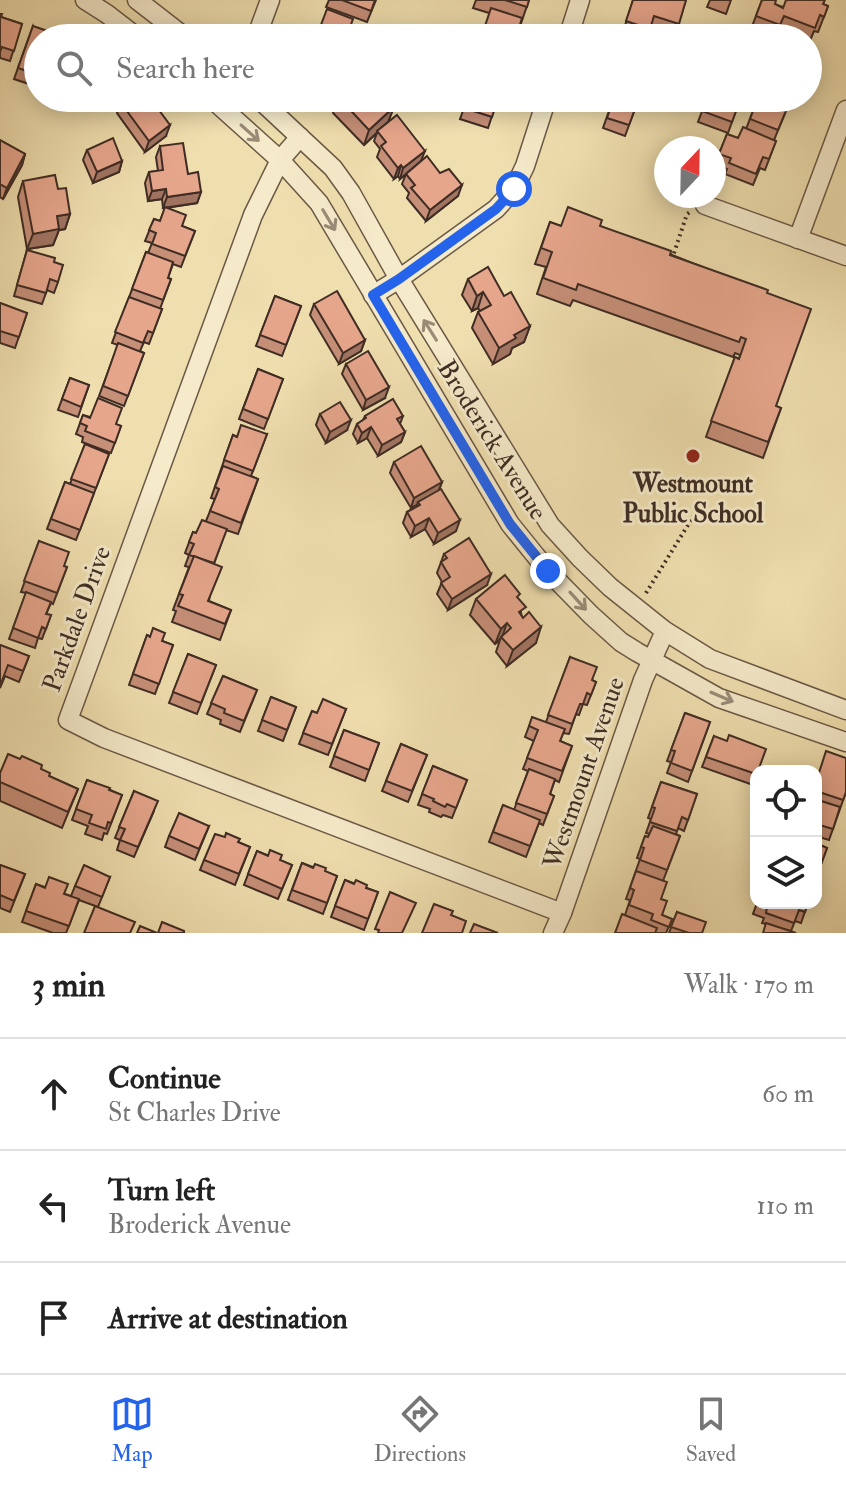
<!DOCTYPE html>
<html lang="en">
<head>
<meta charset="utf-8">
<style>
  body { margin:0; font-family:"IM FELL Double Pica",serif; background:#f2f2f2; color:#222 }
  .controls { position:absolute; right:24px; bottom:24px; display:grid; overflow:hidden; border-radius:16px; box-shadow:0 4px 20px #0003 }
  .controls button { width:72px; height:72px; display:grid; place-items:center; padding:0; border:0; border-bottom:2px solid #e0e0e0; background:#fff; color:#222; font:40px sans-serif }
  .compass { position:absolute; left:654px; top:136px; width:72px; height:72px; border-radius:50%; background:#fff; box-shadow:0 4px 20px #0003; rotate:22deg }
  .stop { position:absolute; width:24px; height:24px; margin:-18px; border:6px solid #2563eb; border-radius:50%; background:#fff }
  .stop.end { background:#2563eb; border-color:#fff; box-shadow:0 2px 8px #0008 }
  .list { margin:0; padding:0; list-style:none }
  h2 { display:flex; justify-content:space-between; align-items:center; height:104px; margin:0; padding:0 32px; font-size:34px }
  h2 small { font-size:26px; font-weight:400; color:#767676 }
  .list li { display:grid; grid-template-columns:52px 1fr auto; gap:24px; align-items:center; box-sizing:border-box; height:112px; padding:0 32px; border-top:2px solid #e0e0e0 }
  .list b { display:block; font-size:30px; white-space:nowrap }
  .list p { margin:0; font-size:26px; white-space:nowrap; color:#767676 }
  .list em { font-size:26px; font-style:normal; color:#767676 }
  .icon { flex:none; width:44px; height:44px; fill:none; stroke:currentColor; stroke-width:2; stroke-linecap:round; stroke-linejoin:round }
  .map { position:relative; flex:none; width:846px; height:933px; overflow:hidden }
  .search { position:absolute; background:#fff; box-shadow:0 4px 20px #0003; left:24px; right:24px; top:24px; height:88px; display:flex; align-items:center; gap:20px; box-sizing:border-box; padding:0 28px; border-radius:44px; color:#767676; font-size:30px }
  .sheet { height:440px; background:#fff }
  nav { display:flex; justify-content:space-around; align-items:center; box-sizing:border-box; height:112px; border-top:2px solid #e0e0e0; background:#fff; font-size:22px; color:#767676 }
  nav a { display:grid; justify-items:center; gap:4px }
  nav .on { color:#2563eb }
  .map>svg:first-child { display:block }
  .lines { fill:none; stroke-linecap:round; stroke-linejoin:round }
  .minor-casing { stroke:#6b5846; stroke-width:21 }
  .path { stroke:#3f2c24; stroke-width:4; stroke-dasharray:2 4; stroke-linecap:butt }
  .minor { stroke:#f5eaca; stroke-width:18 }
  .wall { fill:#c68f78; stroke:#3f2c24; stroke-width:2 }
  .shaded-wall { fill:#a17462; stroke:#3f2c24; stroke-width:2 }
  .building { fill:#e6a68c; stroke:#3f2c24; stroke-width:2 }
  .oneway { stroke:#9a8b77 }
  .route { stroke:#2563eb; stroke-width:10 }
  .poi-dot { fill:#8f2418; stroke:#f5eaca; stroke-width:3 }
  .labels { text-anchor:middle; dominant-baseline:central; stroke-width:6; stroke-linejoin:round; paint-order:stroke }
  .street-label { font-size:26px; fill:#3f2c24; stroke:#f5eaca }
  .poi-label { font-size:26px; font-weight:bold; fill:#3f2c24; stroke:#f5eaca }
</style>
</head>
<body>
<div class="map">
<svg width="846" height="933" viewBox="0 0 846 933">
  <rect width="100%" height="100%" fill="#efdeae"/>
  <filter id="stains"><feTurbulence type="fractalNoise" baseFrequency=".0025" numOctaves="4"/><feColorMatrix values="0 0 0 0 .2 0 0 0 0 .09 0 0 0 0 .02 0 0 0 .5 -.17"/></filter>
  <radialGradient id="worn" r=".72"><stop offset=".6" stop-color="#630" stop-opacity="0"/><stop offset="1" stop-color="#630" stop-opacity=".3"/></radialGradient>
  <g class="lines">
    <defs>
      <g id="minor">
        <path d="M85,0L107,14L138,38"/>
        <path d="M137,0L186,38"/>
        <path d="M256,38L270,0"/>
        <path d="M568,38L580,0"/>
        <path d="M211,98L280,160L319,203L510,524L548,571L591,615L621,642L637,652L719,698L846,742"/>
        <path d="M258,98L333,168L351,193L399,279L550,525L580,558L610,587L665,631L710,659L846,710"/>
        <path d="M300,137L280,160L253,215L68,720L104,738L562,913"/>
        <path d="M705,205L846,256"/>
        <path d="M798,239L846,110"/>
        <path d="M373,295L399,279L496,209L514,189L525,166L547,98"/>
        <path d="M553,933L562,913L643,680L665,631"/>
      </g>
    </defs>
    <use href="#minor" class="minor-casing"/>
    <g class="path">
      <path d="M670,255L673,256L687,214L690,212"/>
      <path d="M646,593L696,512"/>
    </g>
    <use href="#minor" class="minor"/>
  </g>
  <g class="wall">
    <path d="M329,0H376L367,22L326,7Z"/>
    <path d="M476,0H529L516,38L489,13L473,8Z"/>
    <path d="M633,0H686L675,35L650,27L647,35L623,32Z"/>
    <path d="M710,0H731L726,14L707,7Z"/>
    <path d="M762,0L783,7L823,4L828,6L818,32L814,31L809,43H808V38H795L778,32L776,38H767L750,32Z"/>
    <path d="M0,14L1,17L22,24L10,61L0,58Z"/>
    <path d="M33,26L38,38V87L14,79Z"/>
    <path d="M75,98H85L81,103Z"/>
    <path d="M90,98H121L113,109L107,104L104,108Z"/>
    <path d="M338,98H386L394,107L388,122L421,161L458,196L426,221L407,198L409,193L402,184L406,174L400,179L398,176L394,179L377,157L380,149L374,141L377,133L364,145L333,113Z"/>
    <path d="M453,98H498L488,128L460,119L464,108L451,104Z"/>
    <path d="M606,98H639L625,136L603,128L609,111L602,109Z"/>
    <path d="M707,98L737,108L728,133L698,122Z"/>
    <path d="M758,98L788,106L774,140L776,141L765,170L760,168L753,185L725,174L727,169L715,164L727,134L738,138L746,129Z"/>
    <path d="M121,103L166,136L145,152L117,113Z"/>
    <path d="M0,140L25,154L22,165L3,199L0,197Z"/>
    <path d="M160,146L188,174L201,192L197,203L166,208L182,226L195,231L181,267L173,264L168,278L171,279L160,309H162L149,344L144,342L140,351L144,353L124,406L99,396L118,345L112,343L146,252L148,253L152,243L145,241L154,219L160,221L165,208H163L162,199L148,201L145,183L149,172L158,171L156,157Z"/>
    <path d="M87,150L122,161L119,172L93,183L83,160Z"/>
    <path d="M23,181L58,189L70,214L65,229L59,230L53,245L27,249L18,197Z"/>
    <path d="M550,222L561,226H600L767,293L776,406L781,408L763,458L706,437L735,357L739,359L740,355L735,353L733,357L573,300L570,306L537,294L546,267L535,264Z"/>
    <path d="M27,250L54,262L58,282L54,293L47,290L42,304L14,296Z"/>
    <path d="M468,279L504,296L530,326L524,342L512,348L510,354L493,364L472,328L478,312L480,311L478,308L472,311L462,295Z"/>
    <path d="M275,296L301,306L282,356L256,346Z"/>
    <path d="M0,303L27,313L15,348L0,343Z"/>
    <path d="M314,304L365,340L361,351L339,364L310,315Z"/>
    <path d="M346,364L385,398L363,410L342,374Z"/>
    <path d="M258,369L283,379L264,429L239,419Z"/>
    <path d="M70,378L89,385L78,417L58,410Z"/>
    <path d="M320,414L347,430L326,443L316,425Z"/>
    <path d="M83,415L121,426L111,453L82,442L83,437L76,434Z"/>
    <path d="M365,416H403L400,424L405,432L401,442L378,456L367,438L358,443L353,434L357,424L363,420Z"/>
    <path d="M267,434L251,476L258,479L238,534L226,530L214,564L209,601L231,610L220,640L172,622L176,611L173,610L189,567L185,566L189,555L185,553L193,532L196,533L206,521L215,499L211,498L233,435L237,437Z"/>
    <path d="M85,444L109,454L76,540L47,529L65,482L70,484Z"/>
    <path d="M394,462L442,482L439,490L456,531L434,544L425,529L411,537L403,523L407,512L416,507L417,505L411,508L390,473Z"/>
    <path d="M39,541L64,566L67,567L53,604L51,603L46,614L51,615L42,639L38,638L35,648L9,639L26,593L21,592Z"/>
    <path d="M444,554L487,585L448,610L437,594L442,582L437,573Z"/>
    <path d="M476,599H518L522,617L536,643L507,666L496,652L500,640L495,644L470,615Z"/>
    <path d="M147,635L173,645L155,694L129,685Z"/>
    <path d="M0,645L29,656L19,682L5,676L0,688Z"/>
    <path d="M188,654L216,665L197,714L169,703Z"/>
    <path d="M570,657L592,680L596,682L587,705L583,704L579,715L576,714L569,734L563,733L560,741L572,746L559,782L555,780L550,794L554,796L543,825L539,823L526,857L489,842L503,805L514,810L528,771L523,769L534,741L525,737L529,726L546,722Z"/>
    <path d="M223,676L257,690L240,732L220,724L221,720L207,714Z"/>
    <path d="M271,697L296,707L283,741L258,731Z"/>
    <path d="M346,709L328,755L299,744L312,711L317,713Z"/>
    <path d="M685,713L710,722L688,782L667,773L671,762L667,761Z"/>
    <path d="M344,730L379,743L365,781L330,767Z"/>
    <path d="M714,736L756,771V776L753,785L702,767Z"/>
    <path d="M401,744L427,755L408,802L382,791Z"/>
    <path d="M433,766L467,780L452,818L443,815L441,817L429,812L430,809L418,805Z"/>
    <path d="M41,769L49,776L78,789L62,828L0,801V773Z"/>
    <path d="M87,780L122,795L107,834L104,833L102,840L85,834L88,826L72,820Z"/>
    <path d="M816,781L846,792L829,840L816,836Z"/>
    <path d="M661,782L697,794L684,831L678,828L676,834L680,836L663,881L661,899L662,915L672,919L666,933H615L625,915L630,900L626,899L640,859L637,858L645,836L648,837L650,834L646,833L651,819L648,818Z"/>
    <path d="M134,791L154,811L134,857L117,850L120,840L115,838Z"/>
    <path d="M209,826L195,860L165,847L169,836Z"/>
    <path d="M238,842L250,847L235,885L200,870L204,860Z"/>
    <path d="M816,843L827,848L816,878Z"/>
    <path d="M257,851L292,865L278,899L244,885Z"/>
    <path d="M302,863L337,876L323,914L288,900Z"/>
    <path d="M0,865L25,874L10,912L0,908Z"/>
    <path d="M110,877L98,907L79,900L66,933H53L22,922L36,884L71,896L75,886Z"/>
    <path d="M345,880L378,892L364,930L331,917Z"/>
    <path d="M757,903H808L801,923L795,921L791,931L762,923L764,918L753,914Z"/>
    <path d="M677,912L702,933H669Z"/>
  </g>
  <g class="shaded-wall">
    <path d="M117,98H121L113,109Z"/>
    <path d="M394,107L388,122L364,145L369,130Z"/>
    <path d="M170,125L166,136L145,152L149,141Z"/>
    <path d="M425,151L421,161L400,179L403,168Z"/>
    <path d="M25,154L22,165L3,199L7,188Z"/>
    <path d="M122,161L119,172L93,183L97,172Z"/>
    <path d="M401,165L398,176L394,179L398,168Z"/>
    <path d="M462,185L458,196L426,221L430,210Z"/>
    <path d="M166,189L162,199L148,201L152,191Z"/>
    <path d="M201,192L197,203L163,208L167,197Z"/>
    <path d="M70,214L65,229L59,230L53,245L27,249L33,234L57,216Z"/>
    <path d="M483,292L478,308L472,311L477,296Z"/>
    <path d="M530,326L524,342L512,348L510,354L493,364L499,348L514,335Z"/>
    <path d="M365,340L361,351L339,364L343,353Z"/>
    <path d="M389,387L385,398L363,410L366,400Z"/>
    <path d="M351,420L347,430L326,443L330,432Z"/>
    <path d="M371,427L367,438L358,443L362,433Z"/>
    <path d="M405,432L401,442L378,456L382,445Z"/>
    <path d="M442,482L438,492L418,502L417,505L411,508L414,498Z"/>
    <path d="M429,518L425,529L411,537L415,526Z"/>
    <path d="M460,520L456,531L434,544L438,533Z"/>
    <path d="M491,574L487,585L448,610L452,599Z"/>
    <path d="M507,623L502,637L495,644L501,629Z"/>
    <path d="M541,627L536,643L507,666L513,650Z"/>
  </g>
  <g class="building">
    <path d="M342,0H375L371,11Z"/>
    <path d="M505,0H529L527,7Z"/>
    <path d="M633,0H686L679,24L654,16L650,29L626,21Z"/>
    <path d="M762,0H776L775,4L783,8L786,0H825L823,4L828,6L824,17L820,15L815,28L784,16L780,25L756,16Z"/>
    <path d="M491,8L522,18L516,38H481Z"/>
    <path d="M327,9L353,19L346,38H316Z"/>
    <path d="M0,14H2L1,17L22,24L14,51L2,47L0,52Z"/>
    <path d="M33,26L56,34L55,38H38V75L18,68Z"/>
    <path d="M626,29L654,37V38H623Z"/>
    <path d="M127,98H150L170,125L149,141L121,103Z"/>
    <path d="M339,98H386L394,107L369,130Z"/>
    <path d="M467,98H498L492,117L464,108Z"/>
    <path d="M606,98H639L629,125L607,118L613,101Z"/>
    <path d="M707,98L737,108L732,122L702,111Z"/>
    <path d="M758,98H786L784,104L788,106L778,130L750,119Z"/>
    <path d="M397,115L425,151L403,168L401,165L398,168L381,146L386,142L377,131Z"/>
    <path d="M743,127L776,141L769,159L763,157L756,174L729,163L731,158L719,154L727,134L738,138Z"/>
    <path d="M113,138L122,161L97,172L87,150Z"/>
    <path d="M0,140L25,154L7,188L0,184Z"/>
    <path d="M183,143L188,174L198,172L201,192L167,197L166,189L152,191L149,172L163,170L160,146Z"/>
    <path d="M427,156L440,173L449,169L462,185L430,210L411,188L415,185L406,174Z"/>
    <path d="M55,175L58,189L66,188L70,214L57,216L59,229L33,234L23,181Z"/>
    <path d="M165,207L186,215L182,226L195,231L185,256L152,244L156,233L149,230L154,219L160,221Z"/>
    <path d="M568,207L602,220L600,226L671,251L670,255L768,290L767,293L811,309L776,406L781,408L768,442L711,421L735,357L739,359L746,339L741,337L739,342L578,284L576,290L543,278L552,252L541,248L550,222L561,226Z"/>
    <path d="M27,250L55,258L54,262L63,265L58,282L50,279L46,293L17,285Z"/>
    <path d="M146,252L173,262L168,278L171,279L163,300L132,289Z"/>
    <path d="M488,267L504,296L511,292L530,326L514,335L516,338L499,348L478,312L491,305L483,292L477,296L468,279Z"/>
    <path d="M337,291L365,340L343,353L314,304Z"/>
    <path d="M275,296L301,306L286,345L260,335Z"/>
    <path d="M129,297L162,309L153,333L148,331L143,343L115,332Z"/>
    <path d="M0,303L27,313L19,337L0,331Z"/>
    <path d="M118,343L144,353L128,396L103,386Z"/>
    <path d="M368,351L389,387L366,400L346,364Z"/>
    <path d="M258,369L283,379L268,419L243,409Z"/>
    <path d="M70,378L89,385L81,407L62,399Z"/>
    <path d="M98,398L122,408L116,424L121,426L115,443L85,431L87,426L80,423L83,415L90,418Z"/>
    <path d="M393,399L403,416L397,419L405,432L382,445L371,427L362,433L357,424L366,418L365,416Z"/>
    <path d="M340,402L351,420L330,432L320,414Z"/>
    <path d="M241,425L267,434L253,471L224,460L233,435L237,437Z"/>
    <path d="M85,444L109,454L96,488L71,479Z"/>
    <path d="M421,446L442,482L414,498L394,462Z"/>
    <path d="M223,466L258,479L241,523L210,511L219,489L215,487Z"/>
    <path d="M65,482L94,493L80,530L51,519Z"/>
    <path d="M441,489L460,520L438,533L429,518L415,526L407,512L420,505L418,502Z"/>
    <path d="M202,520L227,529L214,563L189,555L194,544L189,542L193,532L196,533Z"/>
    <path d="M469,538L491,574L452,599L441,583L450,577L441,562L447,558L444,554Z"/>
    <path d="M39,541L69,552L64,566L67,567L57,593L24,581Z"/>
    <path d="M194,556L222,567L208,601L231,610L225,624L178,606L183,595L179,594Z"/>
    <path d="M505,575L520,594L517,597L526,607L519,612L523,618L529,612L541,627L513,650L501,637L511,628L507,623L501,629L476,599Z"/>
    <path d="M26,592L51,602L46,614L51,615L46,629L42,627L38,638L13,628Z"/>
    <path d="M153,628L165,633L162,641L173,645L159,684L133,674L147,635L150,637Z"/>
    <path d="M0,645L29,656L23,671L8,665L0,686Z"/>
    <path d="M188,654L216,665L201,703L173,692Z"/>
    <path d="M570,657L597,667L592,680L596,682L591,695L587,693L583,704H580L572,724L548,715Z"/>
    <path d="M223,676L257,690L244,721L224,713L225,709L211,703Z"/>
    <path d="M271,697L296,707L287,730L262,720Z"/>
    <path d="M323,699L346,709L332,744L303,733L312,711L317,713Z"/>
    <path d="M685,713L710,722L692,771L671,763L675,751L671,750Z"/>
    <path d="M532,717L565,729L560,741L572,746L562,771L527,758L538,730L529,726Z"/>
    <path d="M344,730L379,743L369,770L334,756Z"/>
    <path d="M729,735L766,749L758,771H756V774L706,757L714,736L727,741Z"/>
    <path d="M401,744L427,755L412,791L386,781Z"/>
    <path d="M826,751L846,758V792L843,800L816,791V782Z"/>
    <path d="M8,754L20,759L22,756L42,765L41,769L50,773L49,776L78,789L68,812L0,782V773Z"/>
    <path d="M433,766L467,780L456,808L447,804L445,807L433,801L434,799L422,794Z"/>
    <path d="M529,769L555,779L550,794L554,796L547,814L516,803Z"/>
    <path d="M87,780L110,788L109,790L122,795L111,823L108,822L106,829L89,823L92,815L76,809Z"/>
    <path d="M661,782L697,794L688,820L682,817L677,831L650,822L655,808L652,807Z"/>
    <path d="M134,791L158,801L138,847L120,840L125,829L119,827Z"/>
    <path d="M818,800L840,807L833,829L816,824V805Z"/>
    <path d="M503,805L540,820L530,846L493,832Z"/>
    <path d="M179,813L209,826L199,849L169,836Z"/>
    <path d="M653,826L680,836L667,870L640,860L644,848L641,847L645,836L648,837Z"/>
    <path d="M226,833L240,839L238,842L250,847L239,874L204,860L215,834L225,837Z"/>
    <path d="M816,843L827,848L820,867H816Z"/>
    <path d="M270,850L282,855L280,860L292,865L282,889L248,874L257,851L268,856Z"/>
    <path d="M302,863L313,868L315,864L326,868L325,871L337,876L327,903L292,890Z"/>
    <path d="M0,865L25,874L14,901L0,895Z"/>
    <path d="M84,865L110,877L102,897L75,886Z"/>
    <path d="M636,871L667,882L661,899L667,901L662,915L672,919L669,927L651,920L653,914L629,905L634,890L630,888Z"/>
    <path d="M49,877L68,884L64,894L79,899L69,926L26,911L36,884L45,888Z"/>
    <path d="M345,880L354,884L356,880L367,885L366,888L378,892L368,919L335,906Z"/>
    <path d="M390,892L416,903L402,933H378L379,930L375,929Z"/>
    <path d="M757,903H808L805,912L799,910L794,923L766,913L767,907Z"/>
    <path d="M434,904L453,911L451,915L466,921L462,933H422Z"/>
    <path d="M95,906L135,922L130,933H84Z"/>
    <path d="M677,912L706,922L702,933H689L671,927Z"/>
    <path d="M622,914L657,928L655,933H615Z"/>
    <path d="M162,922L184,931V933H158Z"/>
    <path d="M766,923L796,933H763Z"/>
    <path d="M474,924L498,933H470Z"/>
    <path d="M140,926L157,933H137Z"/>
  </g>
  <defs><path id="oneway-shaft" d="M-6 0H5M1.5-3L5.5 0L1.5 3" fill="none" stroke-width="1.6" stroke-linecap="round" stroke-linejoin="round" transform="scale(2)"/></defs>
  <g class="oneway">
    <use href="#oneway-shaft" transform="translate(250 133) rotate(42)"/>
    <use href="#oneway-shaft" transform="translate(329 220) rotate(59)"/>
    <use href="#oneway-shaft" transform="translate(430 330) rotate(-122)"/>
    <use href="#oneway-shaft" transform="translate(578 601) rotate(48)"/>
    <use href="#oneway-shaft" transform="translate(722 697) rotate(23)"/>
  </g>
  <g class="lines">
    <path class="route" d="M514,189L496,209L399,279L373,295L510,524L548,571"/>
  </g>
  <circle class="poi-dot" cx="693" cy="456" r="8"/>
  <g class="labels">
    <g class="street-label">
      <text transform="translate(492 440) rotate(58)">Broderick Avenue</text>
      <text transform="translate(77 619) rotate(-70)">Parkdale Drive</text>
      <text transform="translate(584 773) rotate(-71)">Westmount Avenue</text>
    </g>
    <g class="poi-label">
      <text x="693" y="484">Westmount<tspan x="693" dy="30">Public School</tspan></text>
    </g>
  </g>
  <rect width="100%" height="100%" filter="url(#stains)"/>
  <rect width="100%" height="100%" fill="url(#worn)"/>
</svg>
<div class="controls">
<button><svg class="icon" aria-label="locate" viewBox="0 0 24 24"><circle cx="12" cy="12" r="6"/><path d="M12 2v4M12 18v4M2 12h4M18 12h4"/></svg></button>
<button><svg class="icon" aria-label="layers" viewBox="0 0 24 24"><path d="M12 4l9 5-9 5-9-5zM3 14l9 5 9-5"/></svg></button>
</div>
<svg class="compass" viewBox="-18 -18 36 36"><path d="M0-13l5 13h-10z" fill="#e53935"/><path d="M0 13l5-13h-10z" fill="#767676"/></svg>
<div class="stop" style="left:514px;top:189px"></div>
<div class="stop end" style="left:548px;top:571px"></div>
<div class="search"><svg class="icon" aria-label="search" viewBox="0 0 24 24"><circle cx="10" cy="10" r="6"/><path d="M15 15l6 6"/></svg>Search here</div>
</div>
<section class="sheet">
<h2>3 min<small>Walk · 170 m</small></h2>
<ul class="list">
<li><svg class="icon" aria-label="ahead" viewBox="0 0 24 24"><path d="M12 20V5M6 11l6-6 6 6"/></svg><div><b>Continue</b><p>St Charles Drive</p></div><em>60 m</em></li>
<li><svg class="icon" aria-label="left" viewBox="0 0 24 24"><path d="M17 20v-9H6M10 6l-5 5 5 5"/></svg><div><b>Turn left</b><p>Broderick Avenue</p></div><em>110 m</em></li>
<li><svg class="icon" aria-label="arrive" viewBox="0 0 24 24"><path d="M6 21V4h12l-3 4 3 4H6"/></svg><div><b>Arrive at destination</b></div></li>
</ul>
</section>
<nav>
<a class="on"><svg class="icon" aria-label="map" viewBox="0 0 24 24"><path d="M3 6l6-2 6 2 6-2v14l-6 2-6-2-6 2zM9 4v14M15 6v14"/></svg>Map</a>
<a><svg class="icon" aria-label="directions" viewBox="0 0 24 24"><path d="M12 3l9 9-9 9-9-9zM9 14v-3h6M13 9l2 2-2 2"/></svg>Directions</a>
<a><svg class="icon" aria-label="saved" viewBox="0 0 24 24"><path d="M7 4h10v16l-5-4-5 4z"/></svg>Saved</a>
</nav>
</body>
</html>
